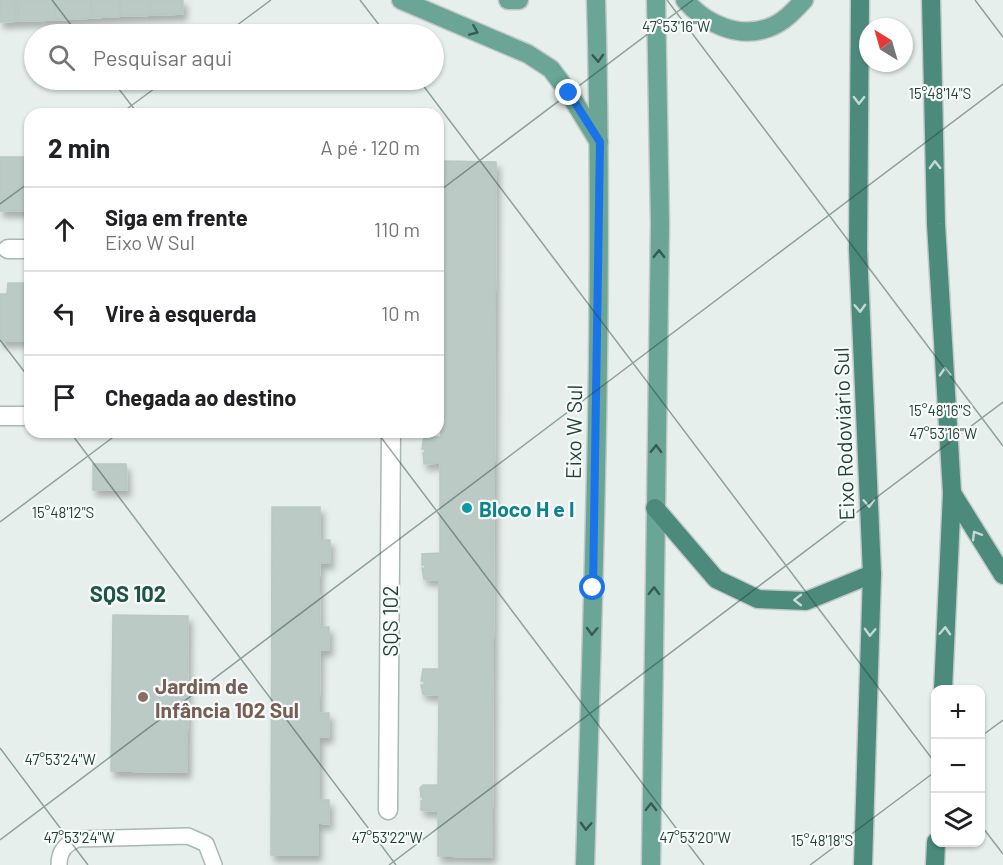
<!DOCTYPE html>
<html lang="pt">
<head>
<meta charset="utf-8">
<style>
  body { margin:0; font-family:Barlow,sans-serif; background:#f6f6f6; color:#202124 }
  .controls { position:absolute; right:18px; bottom:18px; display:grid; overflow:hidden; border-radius:12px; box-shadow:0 2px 4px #0004 }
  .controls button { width:54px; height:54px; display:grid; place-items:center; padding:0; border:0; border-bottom:2px solid #e0e0e0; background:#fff; color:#202124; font:30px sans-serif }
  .compass { position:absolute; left:859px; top:18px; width:54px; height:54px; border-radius:50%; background:#fff; box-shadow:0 2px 4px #0004; rotate:323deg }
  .stop { position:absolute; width:18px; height:18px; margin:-14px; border:4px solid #1a73e8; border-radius:50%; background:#fff }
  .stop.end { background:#1a73e8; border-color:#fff; box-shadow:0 2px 6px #0008 }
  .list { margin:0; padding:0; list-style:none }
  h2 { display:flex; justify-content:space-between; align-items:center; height:78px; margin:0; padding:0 24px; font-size:26px }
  h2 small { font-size:20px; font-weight:400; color:#757577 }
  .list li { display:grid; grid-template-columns:39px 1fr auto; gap:18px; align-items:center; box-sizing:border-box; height:84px; padding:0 24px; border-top:2px solid #e0e0e0 }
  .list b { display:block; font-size:22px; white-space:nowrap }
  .list p { margin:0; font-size:20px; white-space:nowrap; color:#757577 }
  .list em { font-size:20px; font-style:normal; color:#757577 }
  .icon { flex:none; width:33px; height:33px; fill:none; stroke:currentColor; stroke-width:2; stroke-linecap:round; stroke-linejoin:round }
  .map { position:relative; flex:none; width:1003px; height:865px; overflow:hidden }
  .search { position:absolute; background:#fff; box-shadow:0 2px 4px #0004; left:24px; top:24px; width:420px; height:66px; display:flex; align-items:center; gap:15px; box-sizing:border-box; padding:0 21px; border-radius:33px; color:#757577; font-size:22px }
  .panel { position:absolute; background:#fff; box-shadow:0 2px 4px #0004; left:24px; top:108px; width:420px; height:330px; border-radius:18px }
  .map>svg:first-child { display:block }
  .building { fill:#bbcac4; stroke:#b8c9c2; stroke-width:1.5; filter:url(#shadow) }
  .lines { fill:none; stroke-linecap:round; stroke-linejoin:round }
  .service-casing { stroke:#a8b8b2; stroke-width:18 }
  .minor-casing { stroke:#a8b8b2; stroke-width:21 }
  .primary-casing { stroke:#c2cac8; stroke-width:21 }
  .trunk-casing { stroke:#c2cac8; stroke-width:21 }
  .service { stroke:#fff; stroke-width:15 }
  .minor { stroke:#fff; stroke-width:18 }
  .primary { stroke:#6aa596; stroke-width:18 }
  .trunk { stroke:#4c8a7c; stroke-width:18 }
  .oneway { stroke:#365b51 }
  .oneway2 { stroke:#c4d9d4 }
  .route { stroke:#1a73e8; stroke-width:8 }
  .ticks { fill:none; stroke:#24423a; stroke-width:1.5; stroke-opacity:0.45 }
  .culture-dot { fill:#0f9aa8; stroke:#f7fbf9; stroke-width:2 }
  .education-dot { fill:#8d6e63; stroke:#f7fbf9; stroke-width:2 }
  .labels { text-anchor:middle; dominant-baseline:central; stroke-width:4.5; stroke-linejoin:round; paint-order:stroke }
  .street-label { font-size:21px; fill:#24423a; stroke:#f7fbf9 }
  .culture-label { font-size:21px; font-weight:bold; fill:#0d838f; stroke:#f7fbf9; text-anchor:start }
  .education-label { font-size:21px; font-weight:bold; fill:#785e54; stroke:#f7fbf9; text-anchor:start }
  .neighbourhood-label { font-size:22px; font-weight:bold; fill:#1f5548; stroke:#f7fbf9 }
  .ticks-label { font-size:15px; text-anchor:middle; fill:#24423a; stroke:#f7fbf9; stroke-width:4.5; stroke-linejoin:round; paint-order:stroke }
</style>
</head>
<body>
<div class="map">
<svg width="1003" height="865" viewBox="0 0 1003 865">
  <defs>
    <filter id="shadow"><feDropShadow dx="3.5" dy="6" stdDeviation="3" flood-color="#0004"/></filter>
  </defs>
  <rect width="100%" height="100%" fill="#e6efeb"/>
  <g class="building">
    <path d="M0,0H18L19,21L0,22Z"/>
    <path d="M14,0H183V14L15,20Z"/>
    <path d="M18,0H54L56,20L19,21Z"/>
    <path d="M54,0H91L92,18L56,20Z"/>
    <path d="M91,0H120V16L92,18Z"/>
    <path d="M120,0H150L151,14L120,16Z"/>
    <path d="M150,0H181L182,13L151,14Z"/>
    <path d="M27,155H30V211H0V157H26Z"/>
    <path d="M442,161L496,162L492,857L438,856V811L421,810V801L423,800V797H421L420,788L423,785H438L439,695L423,694L421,685H424V681H421L423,669H439V580L424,579L422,568L425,569V565H422V554L440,553V463L424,464L423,453H425V449H422L424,437H441V348H438V322H441L442,232H438V206H442Z"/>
    <path d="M8,283H30V341H0V294H7Z"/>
    <path d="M93,464H126L127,490H93Z"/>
    <path d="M272,507H320V540H330V563H320L319,582L320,627H329V650H320L319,713H329V737H319V800H329V824L318,823V855H271Z"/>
    <path d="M113,615L188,616L187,772L111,771Z"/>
  </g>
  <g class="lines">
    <defs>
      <path id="service" d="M59,865C59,851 65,845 77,839L188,836L206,844L214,865"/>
      <g id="minor">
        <path d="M8,249H30"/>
        <path d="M0,416H30"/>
        <path d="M388,810L391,432"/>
      </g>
      <g id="primary">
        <path d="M401,0L528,54L551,69L569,93L599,142"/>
        <path d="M508,0H519"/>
        <path d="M685,0C704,23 738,39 768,28C783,23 794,11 804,0"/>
        <path d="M585,865C594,577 604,288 596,0"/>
        <path d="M651,865L660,223L656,0"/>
      </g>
      <g id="trunk">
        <path d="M860,0L858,249L872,574L863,865"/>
        <path d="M931,0L936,224L952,493L943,690"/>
        <path d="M952,493L1003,575"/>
        <path d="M655,508L716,579L758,599L806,601L872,574"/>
        <path d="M935,865L936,842"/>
      </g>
    </defs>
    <use href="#service" class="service-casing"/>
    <use href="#minor" class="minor-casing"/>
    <use href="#primary" class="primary-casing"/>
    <use href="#trunk" class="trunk-casing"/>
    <use href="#service" class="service"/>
    <use href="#minor" class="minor"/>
    <use href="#primary" class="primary"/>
    <use href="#trunk" class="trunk"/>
  </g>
  <defs><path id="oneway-chevron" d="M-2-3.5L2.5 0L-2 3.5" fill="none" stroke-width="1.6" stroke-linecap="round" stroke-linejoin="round" transform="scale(1.5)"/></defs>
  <g class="oneway">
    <use href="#oneway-chevron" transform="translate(474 31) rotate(23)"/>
    <use href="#oneway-chevron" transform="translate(598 58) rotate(88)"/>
    <use href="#oneway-chevron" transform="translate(659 254) rotate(-89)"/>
    <use href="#oneway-chevron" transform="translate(656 449) rotate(-89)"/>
    <use href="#oneway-chevron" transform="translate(654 591) rotate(-89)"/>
    <use href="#oneway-chevron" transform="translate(592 631) rotate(92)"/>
    <use href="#oneway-chevron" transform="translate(651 807) rotate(-89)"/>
    <use href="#oneway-chevron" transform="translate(586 826) rotate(92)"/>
  </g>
  <g class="oneway2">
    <use href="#oneway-chevron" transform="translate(859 100) rotate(91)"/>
    <use href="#oneway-chevron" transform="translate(935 165) rotate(-91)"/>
    <use href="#oneway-chevron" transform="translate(860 308) rotate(88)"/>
    <use href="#oneway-chevron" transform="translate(945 372) rotate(-93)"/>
    <use href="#oneway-chevron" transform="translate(869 503) rotate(88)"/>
    <use href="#oneway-chevron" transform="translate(976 535) rotate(-121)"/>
    <use href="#oneway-chevron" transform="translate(798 600) rotate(-180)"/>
    <use href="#oneway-chevron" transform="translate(945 631) rotate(-87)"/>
    <use href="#oneway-chevron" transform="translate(870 632) rotate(92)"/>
  </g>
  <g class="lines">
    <path class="route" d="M569,93L600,142L593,588"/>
  </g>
  <path class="ticks" d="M52,0L78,34M360,0L386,34M667,0L1003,446M975,0L1003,37M225,34L271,0M112,80L138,114M419,80L936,764M120,114L166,80M438,192L693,0M0,204L30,182M0,340L30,379M70,432L396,865M377,432L704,865M0,522L120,432M980,737L1003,720M0,748L88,865M980,824L1003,854M0,840L1003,84M389,865L1003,402M810,865L936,771"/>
  <circle class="culture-dot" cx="467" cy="508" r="6"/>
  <circle class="education-dot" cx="143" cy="697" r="6"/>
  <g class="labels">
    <g class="street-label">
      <text transform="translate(573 432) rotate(-89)">Eixo W Sul</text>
      <text transform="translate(843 434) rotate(-92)">Eixo Rodoviário Sul</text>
      <text transform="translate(389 621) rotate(-90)">SQS 102</text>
    </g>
    <g class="culture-label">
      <text x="479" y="508">Bloco H e I</text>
    </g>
    <g class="education-label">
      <text x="155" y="685">Jardim de<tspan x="155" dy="24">Infância 102 Sul</tspan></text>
    </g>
    <g class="neighbourhood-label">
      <text x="128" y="593">SQS 102</text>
    </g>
  </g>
  <g class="ticks-label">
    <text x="676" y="32">47°53'16"W</text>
    <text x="940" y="99">15°48'14"S</text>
    <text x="940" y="416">15°48'16"S</text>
    <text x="943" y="439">47°53'16"W</text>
    <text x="63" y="518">15°48'12"S</text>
    <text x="60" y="765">47°53'24"W</text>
    <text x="79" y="843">47°53'24"W</text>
    <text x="387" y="843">47°53'22"W</text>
    <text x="695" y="843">47°53'20"W</text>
    <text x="822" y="846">15°48'18"S</text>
  </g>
</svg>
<div class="controls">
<button>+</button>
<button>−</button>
<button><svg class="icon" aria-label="layers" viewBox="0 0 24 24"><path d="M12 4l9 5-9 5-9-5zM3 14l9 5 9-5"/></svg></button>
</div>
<svg class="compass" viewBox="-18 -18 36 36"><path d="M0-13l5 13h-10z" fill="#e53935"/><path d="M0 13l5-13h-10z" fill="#757577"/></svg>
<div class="stop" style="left:593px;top:588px"></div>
<div class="stop end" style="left:569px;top:93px"></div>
<div class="search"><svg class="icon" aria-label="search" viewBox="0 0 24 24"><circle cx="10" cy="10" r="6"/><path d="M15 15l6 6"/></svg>Pesquisar aqui</div>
<section class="panel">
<h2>2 min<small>A pé · 120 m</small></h2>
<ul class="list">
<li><svg class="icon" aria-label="ahead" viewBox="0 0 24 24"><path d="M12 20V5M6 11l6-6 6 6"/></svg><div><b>Siga em frente</b><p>Eixo W Sul</p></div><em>110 m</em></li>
<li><svg class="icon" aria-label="left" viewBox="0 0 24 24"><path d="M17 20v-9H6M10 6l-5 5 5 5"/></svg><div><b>Vire à esquerda</b></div><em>10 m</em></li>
<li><svg class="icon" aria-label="arrive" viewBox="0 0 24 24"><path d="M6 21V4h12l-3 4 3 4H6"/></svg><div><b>Chegada ao destino</b></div></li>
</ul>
</section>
</div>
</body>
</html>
